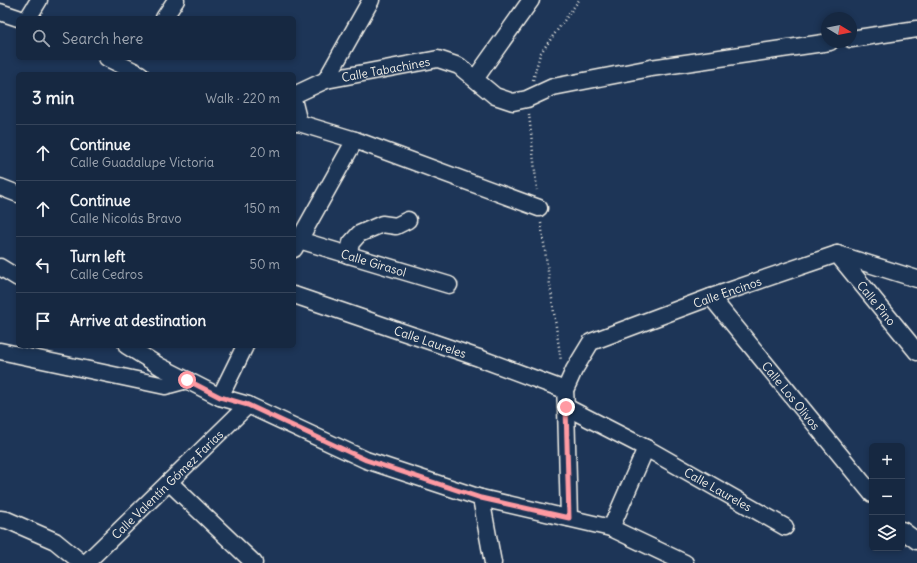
<!DOCTYPE html>
<html lang="en">
<head>
<meta charset="utf-8">
<style>
  body { margin:0; font-family:Delius,sans-serif; background:#23344c; color:#f1f3f6 }
  .controls { position:absolute; right:12px; bottom:12px; display:grid; overflow:hidden; border-radius:6px; box-shadow:0 2px 6px #0003 }
  .controls button { width:36px; height:36px; display:grid; place-items:center; padding:0; border:0; border-bottom:1px solid #35445a; background:#162841; color:#f1f3f6; font:20px sans-serif }
  .compass { position:absolute; left:821px; top:12px; width:36px; height:36px; border-radius:50%; background:#162841; box-shadow:0 2px 6px #0003; rotate:100deg }
  .stop { position:absolute; width:12px; height:12px; margin:-9px; border:3px solid #ff9aa2; border-radius:50%; background:#fff }
  .stop.end { background:#ff9aa2; border-color:#fff; box-shadow:0 1px 4px #0008 }
  .list { margin:0; padding:0; list-style:none }
  h2 { display:flex; justify-content:space-between; align-items:center; height:52px; margin:0; padding:0 16px; font-size:17px }
  h2 small { font-size:13px; font-weight:400; color:#9ea6b1 }
  .list li { display:grid; grid-template-columns:26px 1fr auto; gap:12px; align-items:center; box-sizing:border-box; height:56px; padding:0 16px; border-top:1px solid #35445a }
  .list b { display:block; font-size:15px; white-space:nowrap }
  .list p { margin:0; font-size:13px; white-space:nowrap; color:#9ea6b1 }
  .list em { font-size:13px; font-style:normal; color:#9ea6b1 }
  .icon { flex:none; width:22px; height:22px; fill:none; stroke:currentColor; stroke-width:2; stroke-linecap:round; stroke-linejoin:round }
  .map { position:relative; flex:none; width:917px; height:563px; overflow:hidden }
  .search { position:absolute; background:#162841; box-shadow:0 2px 6px #0003; left:16px; top:16px; width:280px; height:44px; display:flex; align-items:center; gap:10px; box-sizing:border-box; padding:0 14px; border-radius:6px; color:#9ea6b1; font-size:15px }
  .panel { position:absolute; background:#162841; box-shadow:0 2px 6px #0003; left:16px; top:72px; width:280px; height:276px; border-radius:6px }
  .map>svg:first-child { display:block }
  .lines { fill:none; stroke-linecap:round; stroke-linejoin:round }
  .street-casing { stroke:#f4f1e8; stroke-width:19 }
  .path { stroke:#f4f1e8; stroke-width:2.5; stroke-dasharray:1 3; stroke-linecap:butt }
  .street { stroke:#1d3557; stroke-width:16 }
  .route { stroke:#ff9aa2; stroke-width:5 }
  .labels { text-anchor:middle; dominant-baseline:central; stroke-width:4; stroke-linejoin:round; paint-order:stroke }
  .street-label { font-size:12px; fill:#f4f1e8; stroke:#1d3557 }
</style>
</head>
<body>
<div class="map">
<svg width="917" height="563" viewBox="0 0 917 563">
  <rect width="100%" height="100%" fill="#1d3557"/>
  <filter id="ink" filterUnits="userSpaceOnUse"><feTurbulence type="fractalNoise" baseFrequency=".025" numOctaves="2"/><feDisplacementMap in="SourceGraphic" scale="8" xChannelSelector="R" yChannelSelector="G"/><feConvolveMatrix kernelMatrix="1 2 1 2 8 2 1 2 1" color-interpolation-filters="sRGB"/></filter>
  <g filter="url(#ink)">
    <g class="lines">
      <defs>
        <g id="street">
          <path d="M0,12L18,18"/>
          <path d="M28,18L39,0"/>
          <path d="M164,18L176,0"/>
          <path d="M851,39L917,29"/>
          <path d="M107,58L140,74"/>
          <path d="M475,79L531,0"/>
          <path d="M326,80L371,0"/>
          <path id="s1" d="M294,95L326,80L438,59L459,66L495,96L513,102L527,99L553,87L651,68L830,42"/>
          <path d="M294,103L299,123"/>
          <path d="M294,123H299L355,140L539,208"/>
          <path d="M0,187L18,194"/>
          <path id="s2" d="M299,240L449,285"/>
          <path d="M294,249L355,140"/>
          <path id="s3" d="M837,254L917,352"/>
          <path d="M348,255L351,243L359,234L382,224L396,226L408,220"/>
          <path d="M0,267L18,278"/>
          <path id="s4" d="M294,295L479,358L565,390"/>
          <path id="s5" d="M711,297L872,494"/>
          <path d="M127,346L161,367L220,397L248,405L366,460L481,498L611,528L685,563"/>
          <path d="M0,351L165,386L187,380"/>
          <path d="M220,397L245,346"/>
          <path id="s6" d="M566,407L646,448L785,527"/>
          <path d="M169,482L254,563"/>
          <path d="M481,498L493,563"/>
          <path id="s7" d="M569,518L566,407L565,390L574,370L591,342L711,297L837,254L917,279"/>
          <path d="M0,519L7,520L55,541L82,563"/>
          <path d="M611,528L646,448"/>
          <path d="M902,530L917,541"/>
          <path id="s8" d="M86,563L248,405"/>
        </g>
      </defs>
      <use href="#street" class="street-casing"/>
      <g class="path">
        <path d="M533,80L540,54L579,0"/>
        <path d="M529,114L537,190"/>
        <path d="M541,223L561,361"/>
      </g>
      <use href="#street" class="street"/>
    </g>
  </g>
  <g class="lines" filter="url(#ink)">
    <path class="route" d="M187,380L220,397L248,405L366,460L481,498L569,518L566,407"/>
  </g>
  <g class="labels">
    <g class="street-label">
      <text stroke="none"><textPath href="#s1" startOffset="96">Calle Tabachines</textPath></text>
      <text stroke="none"><textPath href="#s2" startOffset="78">Calle Girasol</textPath></text>
      <text stroke="none"><textPath href="#s7" startOffset="328">Calle Encinos</textPath></text>
      <text stroke="none"><textPath href="#s3" startOffset="63">Calle Pino</textPath></text>
      <text stroke="none"><textPath href="#s4" startOffset="144">Calle Laureles</textPath></text>
      <text stroke="none"><textPath href="#s5" startOffset="127">Calle Los Olivos</textPath></text>
      <text stroke="none"><textPath href="#s8" startOffset="113">Calle Valentín Gómez Farías</textPath></text>
      <text stroke="none"><textPath href="#s6" startOffset="173">Calle Laureles</textPath></text>
    </g>
  </g>
</svg>
<div class="controls">
<button>+</button>
<button>−</button>
<button><svg class="icon" aria-label="layers" viewBox="0 0 24 24"><path d="M12 4l9 5-9 5-9-5zM3 14l9 5 9-5"/></svg></button>
</div>
<svg class="compass" viewBox="-18 -18 36 36"><path d="M0-13l5 13h-10z" fill="#e53935"/><path d="M0 13l5-13h-10z" fill="#9ea6b1"/></svg>
<div class="stop" style="left:187px;top:380px"></div>
<div class="stop end" style="left:566px;top:407px"></div>
<div class="search"><svg class="icon" aria-label="search" viewBox="0 0 24 24"><circle cx="10" cy="10" r="6"/><path d="M15 15l6 6"/></svg>Search here</div>
<section class="panel">
<h2>3 min<small>Walk · 220 m</small></h2>
<ul class="list">
<li><svg class="icon" aria-label="ahead" viewBox="0 0 24 24"><path d="M12 20V5M6 11l6-6 6 6"/></svg><div><b>Continue</b><p>Calle Guadalupe Victoria</p></div><em>20 m</em></li>
<li><svg class="icon" aria-label="ahead" viewBox="0 0 24 24"><path d="M12 20V5M6 11l6-6 6 6"/></svg><div><b>Continue</b><p>Calle Nicolás Bravo</p></div><em>150 m</em></li>
<li><svg class="icon" aria-label="left" viewBox="0 0 24 24"><path d="M17 20v-9H6M10 6l-5 5 5 5"/></svg><div><b>Turn left</b><p>Calle Cedros</p></div><em>50 m</em></li>
<li><svg class="icon" aria-label="arrive" viewBox="0 0 24 24"><path d="M6 21V4h12l-3 4 3 4H6"/></svg><div><b>Arrive at destination</b></div></li>
</ul>
</section>
</div>
</body>
</html>
